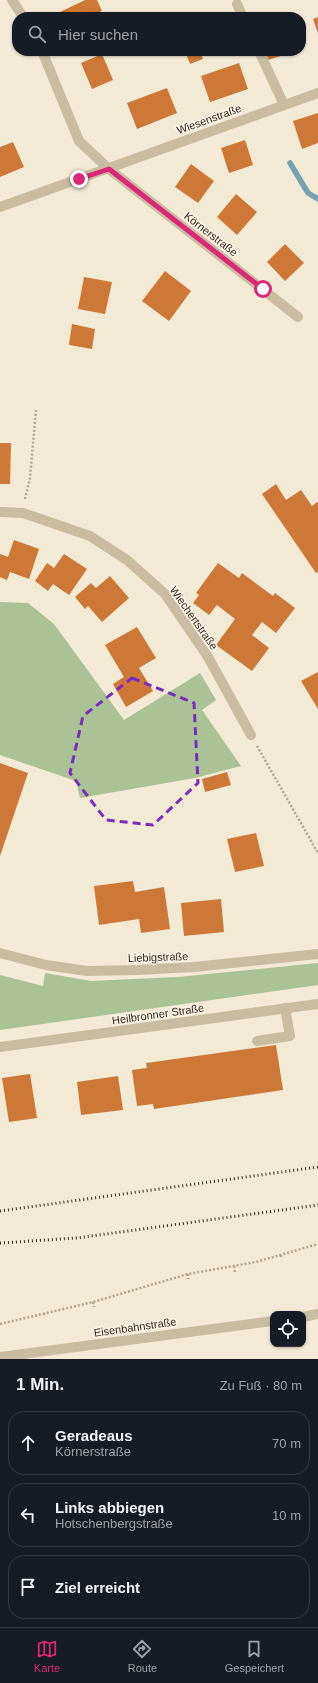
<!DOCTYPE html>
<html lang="de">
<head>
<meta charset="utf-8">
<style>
  body { margin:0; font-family:Helvetica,sans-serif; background:#242831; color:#f1f3f6 }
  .controls { position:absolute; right:12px; bottom:12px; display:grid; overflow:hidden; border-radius:8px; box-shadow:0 1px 3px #0004 }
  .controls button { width:36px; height:36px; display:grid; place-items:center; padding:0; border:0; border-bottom:1px solid #363941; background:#171b24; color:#f1f3f6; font:20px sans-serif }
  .stop { position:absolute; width:12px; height:12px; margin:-9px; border:3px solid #db2777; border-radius:50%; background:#fff }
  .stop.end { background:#db2777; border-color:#fff; box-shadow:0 1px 4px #0008 }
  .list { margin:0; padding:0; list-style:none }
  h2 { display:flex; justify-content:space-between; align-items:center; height:52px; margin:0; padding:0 16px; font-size:17px }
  h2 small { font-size:13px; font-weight:400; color:#9ea1a6 }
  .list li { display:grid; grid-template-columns:26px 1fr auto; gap:12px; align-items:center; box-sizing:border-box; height:64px; margin:0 8px 8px; padding:0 8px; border:1px solid #363941; border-radius:16px }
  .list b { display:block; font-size:15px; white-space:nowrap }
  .list p { margin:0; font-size:13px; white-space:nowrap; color:#9ea1a6 }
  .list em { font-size:13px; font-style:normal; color:#9ea1a6 }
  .icon { flex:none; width:22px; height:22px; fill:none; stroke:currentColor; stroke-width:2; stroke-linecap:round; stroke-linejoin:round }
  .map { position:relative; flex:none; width:318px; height:1359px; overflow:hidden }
  .search { position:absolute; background:#171b24; box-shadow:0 1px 3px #0004; left:12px; right:12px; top:12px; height:44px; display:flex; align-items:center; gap:10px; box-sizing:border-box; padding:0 14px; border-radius:16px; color:#9ea1a6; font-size:15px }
  .sheet { height:268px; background:#171b24 }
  nav { display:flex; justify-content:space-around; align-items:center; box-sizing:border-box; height:56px; border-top:1px solid #363941; background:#171b24; font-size:11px; color:#9ea1a6 }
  nav a { display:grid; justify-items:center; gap:2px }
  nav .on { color:#db2777 }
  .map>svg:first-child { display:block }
  .green { fill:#aac295 }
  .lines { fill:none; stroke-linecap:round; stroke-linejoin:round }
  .stream { stroke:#73a3b1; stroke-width:5.5 }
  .building { fill:#ce7837 }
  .path { stroke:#b6a68b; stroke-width:2.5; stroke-dasharray:2 2; stroke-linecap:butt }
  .minor { stroke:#cabca1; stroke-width:10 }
  .rail { stroke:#342c24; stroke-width:3; stroke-dasharray:1 3; stroke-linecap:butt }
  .route { stroke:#db2777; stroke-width:5 }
  .marked { fill:none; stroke:#7b2cbf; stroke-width:3; stroke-dasharray:8 5; stroke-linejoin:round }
  .labels { text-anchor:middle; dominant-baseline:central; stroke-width:3.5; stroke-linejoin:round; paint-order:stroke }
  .street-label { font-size:11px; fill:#342c24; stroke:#faf3e1 }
</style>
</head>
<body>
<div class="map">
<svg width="318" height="1359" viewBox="0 0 318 1359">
  <rect width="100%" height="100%" fill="#f2ead5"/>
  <g class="green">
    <path d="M0,602L28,603L54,624L124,720L200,673L216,700L202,710L241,766L195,778L80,798L76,781L0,755Z"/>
    <path d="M318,963V985L0,1030V975L43,986L45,973L91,981L178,977Z"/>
  </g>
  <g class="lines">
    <path class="stream" d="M290,163L308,193L318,199"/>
  </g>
  <g class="building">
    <path d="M85,0H97L102,11L88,17H60L58,13Z"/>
    <path d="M318,17V33L313,19Z"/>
    <path d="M185,51H200L203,59L190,64Z"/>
    <path d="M266,51H297L268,60Z"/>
    <path d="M102,54L113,80L92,89L81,63Z"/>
    <path d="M239,63L248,89L210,102L201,76Z"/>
    <path d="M167,88L177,113L137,129L127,103Z"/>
    <path d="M318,113V143L302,149L293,121Z"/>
    <path d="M245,140L253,165L229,173L221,148Z"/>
    <path d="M13,142L24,167L0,177V147Z"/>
    <path d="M191,164L214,181L198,203L175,187Z"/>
    <path d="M236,194L257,212L237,235L217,217Z"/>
    <path d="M285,244L304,263L285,281L267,262Z"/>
    <path d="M165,271L191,291L169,321L142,301Z"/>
    <path d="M84,277L112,282L105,314L78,309Z"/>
    <path d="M72,324L95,329L92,349L69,345Z"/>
    <path d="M0,443H11L10,484H0Z"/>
    <path d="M276,484L286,500L301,490L312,506L317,502L318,503V572L316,573L262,494Z"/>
    <path d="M14,540L39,549L29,579L10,572L7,580L0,577V554L8,557Z"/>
    <path d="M64,554L87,569L69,595L53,584L48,591L35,581L47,563L54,568Z"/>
    <path d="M218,563L239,578L242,573L273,596L275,593L295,608L276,633L262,622L252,635L269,648L252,671L216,645L235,619L217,605L209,615L193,603L199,595L196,593Z"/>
    <path d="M110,576L129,598L102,622L88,606L85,609L75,597L91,583L96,588Z"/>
    <path d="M137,627L156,658L139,668L153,691L126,707L113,684L124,677L105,645Z"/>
    <path d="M318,672V709L301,681Z"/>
    <path d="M0,763L28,773L0,856Z"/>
    <path d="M227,772L231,785L205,792L202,779Z"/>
    <path d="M256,833L264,866L235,872L227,839Z"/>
    <path d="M133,881L135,892L164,887L170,929L141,933L139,919L99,925L94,886Z"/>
    <path d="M221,899L224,932L184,936L181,903Z"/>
    <path d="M276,1045L283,1090L154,1109L153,1104L137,1106L132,1070L147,1068L146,1063Z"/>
    <path d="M30,1074L37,1118L9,1122L2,1078Z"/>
    <path d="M118,1076L123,1110L81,1115L77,1082Z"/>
  </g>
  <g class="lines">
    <g class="path">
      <path d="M25,499L30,478L36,410"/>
      <path d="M257,746L318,853"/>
      <path d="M281,1255V1259"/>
      <path d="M234,1266L235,1273"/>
      <path d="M188,1274V1279"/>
      <path d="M93,1302L94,1307"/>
      <path d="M44,1313L45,1317"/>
      <path d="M0,1324L93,1302L188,1274L256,1262L318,1244"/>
    </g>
    <g class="minor">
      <path d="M12,0L23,17"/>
      <path d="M237,4L243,17"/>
      <path d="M42,51L79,141L109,169L298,317"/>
      <path d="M259,51L284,105"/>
      <path d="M0,207L318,93"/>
      <path d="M0,512L23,513L90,536L127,560L165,594L208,657L251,735"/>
      <path d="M0,953L46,965L87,971L137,970L194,967L318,954"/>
      <path d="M257,1041L290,1036L285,1008"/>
      <path d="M0,1047L318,1004"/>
      <path d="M303,1317L318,1314"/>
      <path d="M0,1357L273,1321"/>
    </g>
    <g class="rail">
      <path d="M0,1211L318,1167"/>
      <path d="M0,1243L77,1238L318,1205"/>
    </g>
  </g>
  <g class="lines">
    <path class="route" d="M79,179L109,169L263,289"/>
  </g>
  <path class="marked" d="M132,678L194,703L198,783L153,825L106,820L70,773L83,716Z"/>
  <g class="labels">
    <g class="street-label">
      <text transform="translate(209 119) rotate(-20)">Wiesenstraße</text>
      <text transform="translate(211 234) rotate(38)">Körnerstraße</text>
      <text transform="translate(194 618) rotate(55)">Wiechertstraße</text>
      <text transform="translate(158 957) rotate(-2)">Liebigstraße</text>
      <text transform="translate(158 1014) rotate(-8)">Heilbronner Straße</text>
      <text transform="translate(135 1327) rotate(-8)">Eisenbahnstraße</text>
    </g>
  </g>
</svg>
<div class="controls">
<button><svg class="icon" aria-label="locate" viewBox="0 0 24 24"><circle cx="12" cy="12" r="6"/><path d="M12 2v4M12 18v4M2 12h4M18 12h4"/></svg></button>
</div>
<div class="stop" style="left:263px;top:289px"></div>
<div class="stop end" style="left:79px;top:179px"></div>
<div class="search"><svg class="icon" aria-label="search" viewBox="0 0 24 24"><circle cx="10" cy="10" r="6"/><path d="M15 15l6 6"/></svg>Hier suchen</div>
</div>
<section class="sheet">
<h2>1 Min.<small>Zu Fuß · 80 m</small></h2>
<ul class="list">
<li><svg class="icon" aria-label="ahead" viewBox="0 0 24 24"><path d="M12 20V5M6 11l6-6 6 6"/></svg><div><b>Geradeaus</b><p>Körnerstraße</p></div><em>70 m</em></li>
<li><svg class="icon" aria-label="left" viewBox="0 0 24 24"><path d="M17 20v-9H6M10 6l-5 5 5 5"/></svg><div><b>Links abbiegen</b><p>Hotschenbergstraße</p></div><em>10 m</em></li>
<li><svg class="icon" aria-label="arrive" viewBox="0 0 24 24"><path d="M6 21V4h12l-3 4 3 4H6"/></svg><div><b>Ziel erreicht</b></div></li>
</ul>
</section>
<nav>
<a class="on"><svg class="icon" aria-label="map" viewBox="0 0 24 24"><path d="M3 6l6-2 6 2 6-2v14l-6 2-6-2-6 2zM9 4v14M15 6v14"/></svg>Karte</a>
<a><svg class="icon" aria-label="directions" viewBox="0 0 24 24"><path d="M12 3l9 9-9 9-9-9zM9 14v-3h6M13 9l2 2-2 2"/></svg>Route</a>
<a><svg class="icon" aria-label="saved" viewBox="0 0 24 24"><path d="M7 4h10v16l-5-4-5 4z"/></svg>Gespeichert</a>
</nav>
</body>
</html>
